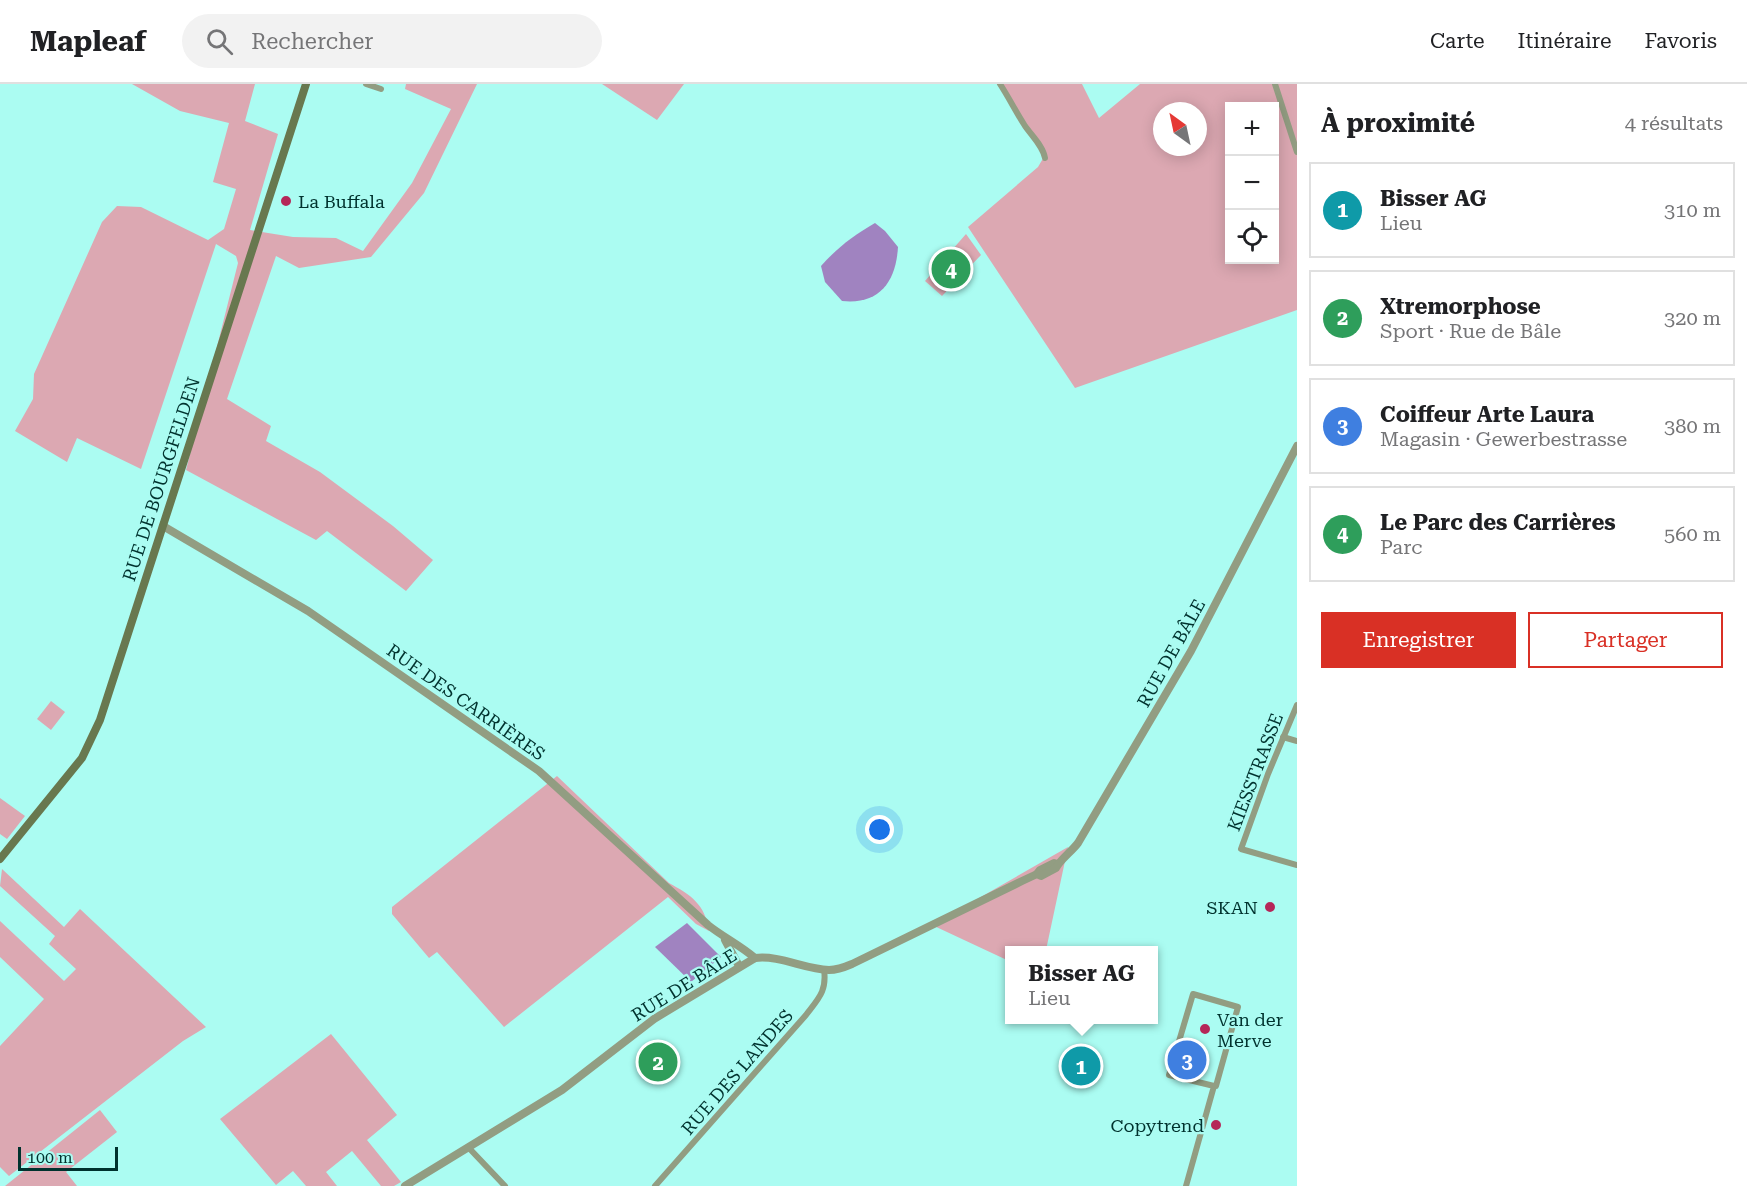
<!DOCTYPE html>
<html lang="fr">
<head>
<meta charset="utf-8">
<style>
  body { margin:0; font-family:"Roboto Serif",serif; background:#f2f2f2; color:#202124 }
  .controls { position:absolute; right:18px; top:18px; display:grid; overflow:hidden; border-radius:0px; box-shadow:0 3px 15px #0003 }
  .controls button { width:54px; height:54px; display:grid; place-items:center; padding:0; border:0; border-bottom:2px solid #e0e0e0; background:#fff; color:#202124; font:30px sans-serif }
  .compass { position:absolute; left:1153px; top:18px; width:54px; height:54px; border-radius:50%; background:#fff; box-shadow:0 3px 15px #0003; rotate:327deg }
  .scale { position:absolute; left:18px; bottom:15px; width:100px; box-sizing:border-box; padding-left:6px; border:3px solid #00322e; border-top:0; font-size:16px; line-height:21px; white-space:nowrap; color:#00322e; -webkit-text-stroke:4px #abfcf2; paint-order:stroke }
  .you { position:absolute; left:880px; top:746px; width:21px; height:21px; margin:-15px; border:4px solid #fff; border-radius:50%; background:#1a73e8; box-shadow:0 0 0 9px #1a73e833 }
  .badge { display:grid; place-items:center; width:39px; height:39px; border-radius:50%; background:#d93025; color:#fff; font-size:20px; font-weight:700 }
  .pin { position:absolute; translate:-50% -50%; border:3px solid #fff; box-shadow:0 2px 6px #0006 }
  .popup { position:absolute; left:1005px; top:862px; width:153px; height:78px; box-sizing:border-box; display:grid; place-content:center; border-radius:0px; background:#fff; filter:drop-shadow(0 2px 4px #0005); font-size:20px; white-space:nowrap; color:#757577 }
  .popup b { font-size:22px; color:#202124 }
  .popup::after { content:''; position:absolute; left:50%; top:100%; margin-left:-12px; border:12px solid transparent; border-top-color:#fff }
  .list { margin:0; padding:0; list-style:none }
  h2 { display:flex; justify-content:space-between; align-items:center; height:78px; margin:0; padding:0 24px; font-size:26px }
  h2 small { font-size:20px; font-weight:400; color:#757577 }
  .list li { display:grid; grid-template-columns:39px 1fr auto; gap:18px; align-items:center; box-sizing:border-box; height:96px; margin:0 12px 12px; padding:0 12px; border:2px solid #e0e0e0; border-radius:0px }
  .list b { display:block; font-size:22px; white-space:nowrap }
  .list p { margin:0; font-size:20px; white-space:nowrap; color:#757577 }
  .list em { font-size:20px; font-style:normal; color:#757577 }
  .actions { display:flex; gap:12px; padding:18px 24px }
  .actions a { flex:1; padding:14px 0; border:2px solid #d93025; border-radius:0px; text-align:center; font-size:21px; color:#d93025 }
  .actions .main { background:#d93025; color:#fff }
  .icon { flex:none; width:33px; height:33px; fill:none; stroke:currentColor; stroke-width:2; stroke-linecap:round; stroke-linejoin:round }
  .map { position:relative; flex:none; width:1297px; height:1102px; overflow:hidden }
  header { display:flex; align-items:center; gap:36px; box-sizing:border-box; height:84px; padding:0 30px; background:#fff; border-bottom:2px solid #e0e0e0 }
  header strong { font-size:28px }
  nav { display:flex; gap:33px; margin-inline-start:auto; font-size:21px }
  .search { width:420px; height:54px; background:#f2f2f2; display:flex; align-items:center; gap:15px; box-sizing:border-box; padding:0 21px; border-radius:33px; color:#757577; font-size:22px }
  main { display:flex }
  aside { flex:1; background:#fff }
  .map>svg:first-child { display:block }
  .green { fill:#dca8b2; fill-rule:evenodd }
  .water { fill:#a083c0 }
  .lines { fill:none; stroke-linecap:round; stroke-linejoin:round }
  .minor { stroke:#929d82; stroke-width:6 }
  .tertiary { stroke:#929d82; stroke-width:8 }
  .secondary { stroke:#68784f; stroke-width:8 }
  .poi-dot { fill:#b52658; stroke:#abfcf2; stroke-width:2 }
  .labels { text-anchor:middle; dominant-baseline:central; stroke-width:4.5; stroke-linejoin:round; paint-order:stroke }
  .poi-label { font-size:18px; fill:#00322e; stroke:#abfcf2; text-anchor:start }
  .street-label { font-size:18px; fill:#00322e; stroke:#abfcf2 }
</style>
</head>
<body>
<header>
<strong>Mapleaf</strong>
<div class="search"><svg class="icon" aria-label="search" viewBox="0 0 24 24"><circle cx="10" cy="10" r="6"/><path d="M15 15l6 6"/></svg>Rechercher</div>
<nav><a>Carte</a><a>Itinéraire</a><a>Favoris</a></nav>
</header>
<main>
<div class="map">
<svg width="1297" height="1102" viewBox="0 0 1297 1102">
  <rect width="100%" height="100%" fill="#abfcf2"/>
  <g class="green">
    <path d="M132,0H255L245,37L278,50L250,146L293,153L336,154L363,167L412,99L451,25L405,5L406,0H477L424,109L371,173L299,184L276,172L227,315L271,342L266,357L320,388L393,442L433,476L406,507L327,447L316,456L186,386L238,179L236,172L216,160L141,385L77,354L67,378L15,347L33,315L34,290L102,138L117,122L141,123L208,156L224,145L236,105L213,98L229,39L180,27Z"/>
    <path d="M602,0H684L657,36Z"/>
    <path d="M1000,0H1082L1099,34L1140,0H1297V226L1075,304L968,143L1038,83L1045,71ZM1230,22H1274V176H1230ZM1162,27H1198V63H1162Z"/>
    <path d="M966,150L981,171L942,212L925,197Z"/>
    <path d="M51,617L65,628L51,646L37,635Z"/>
    <path d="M557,692L669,799C691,811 705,820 709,847L696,840L668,813L504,943L437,868L429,874L392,830V823Z"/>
    <path d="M0,714L25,732L7,755L0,750Z"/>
    <path d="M1068,763L1046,866H1009V877L932,841Z"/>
    <path d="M2,785L64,843L80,825L206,943L183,957L9,1092L0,1083V962L44,915L0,873V837L64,897L76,885L49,860L55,852L0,802Z"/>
    <path d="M331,950L397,1031L367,1056L401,1098L394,1102H381L352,1067L326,1088L337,1102H306L293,1087L276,1101L220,1035Z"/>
    <path d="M100,1026L117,1048L66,1088L77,1102H5Z"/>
  </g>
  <g class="water">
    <path d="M875,139L885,147L898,163C896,198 879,221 842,217L825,198L821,182C837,164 854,151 875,139Z"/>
    <path d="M687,839L721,873L691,898L655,863Z"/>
  </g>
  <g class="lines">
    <g class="minor">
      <path d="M366,0L381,5"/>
      <path d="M1000,0C1009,14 1016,28 1025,42C1032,52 1043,62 1045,74"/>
      <path d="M1275,0L1297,68"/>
      <path d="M1297,621L1268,690L1241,765L1297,781"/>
      <path d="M1283,653L1297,657"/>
      <path d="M468,1063L505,1102"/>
      <path d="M655,1102L806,931C819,914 827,907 824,885"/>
      <path d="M1186,1102L1214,1002L1169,991L1193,910L1238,923L1216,1002"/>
    </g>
    <g class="tertiary">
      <path d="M163,442L308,527L539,687L708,841C723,853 740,861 755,874"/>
      <path d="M1037,790L1040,786L1054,779L1057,780"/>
      <path d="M725,856L739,882"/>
      <path d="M405,1102L562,1006L654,935L755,874C780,871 804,885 829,886C837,886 845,883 852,880L1022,797L1037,790L1041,792L1056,784C1059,777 1072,767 1078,759L1191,567L1297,362"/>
    </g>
    <path class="secondary" d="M0,775L82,674L100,636L306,0"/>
  </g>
  <g class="poi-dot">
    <circle cx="286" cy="117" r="6"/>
    <circle cx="1270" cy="823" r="6"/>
    <circle cx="1205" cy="945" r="6"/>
    <circle cx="1216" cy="1041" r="6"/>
  </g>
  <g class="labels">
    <g class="poi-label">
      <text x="298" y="117">La Buffala</text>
      <text x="1258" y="823" text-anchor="end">SKAN</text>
      <text x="1217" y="935">Van der<tspan x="1217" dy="21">Merve</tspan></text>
      <text x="1204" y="1041" text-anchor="end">Copytrend</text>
    </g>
    <g class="street-label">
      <text transform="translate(161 395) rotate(-72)">RUE DE BOURGFELDEN</text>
      <text transform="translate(1171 569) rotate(-61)">RUE DE BÂLE</text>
      <text transform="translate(466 618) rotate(35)">RUE DES CARRIÈRES</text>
      <text transform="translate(1255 688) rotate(-69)">KIESSTRASSE</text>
      <text transform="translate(684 901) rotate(-32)">RUE DE BÂLE</text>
      <text transform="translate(737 988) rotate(-49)">RUE DES LANDES</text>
    </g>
  </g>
</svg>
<div class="controls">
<button>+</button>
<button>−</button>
<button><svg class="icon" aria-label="locate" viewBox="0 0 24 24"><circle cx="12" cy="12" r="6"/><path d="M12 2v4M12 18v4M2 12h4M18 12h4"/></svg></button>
</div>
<svg class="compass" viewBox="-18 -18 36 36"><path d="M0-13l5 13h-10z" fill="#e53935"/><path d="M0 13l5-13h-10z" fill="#757577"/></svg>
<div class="scale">100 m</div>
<div class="you"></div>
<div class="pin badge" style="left:1081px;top:982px;background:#0f9aa8">1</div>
<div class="popup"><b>Bisser AG</b>Lieu</div>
<div class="pin badge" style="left:658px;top:978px;background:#2e9e5b">2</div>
<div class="pin badge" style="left:1187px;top:976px;background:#3f7fe0">3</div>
<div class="pin badge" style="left:951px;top:185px;background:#2e9e5b">4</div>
</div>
<aside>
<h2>À proximité<small>4 résultats</small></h2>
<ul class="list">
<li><span class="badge" style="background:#0f9aa8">1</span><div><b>Bisser AG</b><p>Lieu</p></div><em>310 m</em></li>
<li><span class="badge" style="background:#2e9e5b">2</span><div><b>Xtremorphose</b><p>Sport · Rue de Bâle</p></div><em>320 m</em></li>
<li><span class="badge" style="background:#3f7fe0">3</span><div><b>Coiffeur Arte Laura</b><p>Magasin · Gewerbestrasse</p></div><em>380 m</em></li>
<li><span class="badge" style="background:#2e9e5b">4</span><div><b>Le Parc des Carrières</b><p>Parc</p></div><em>560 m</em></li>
</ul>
<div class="actions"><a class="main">Enregistrer</a><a>Partager</a></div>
</aside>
</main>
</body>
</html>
